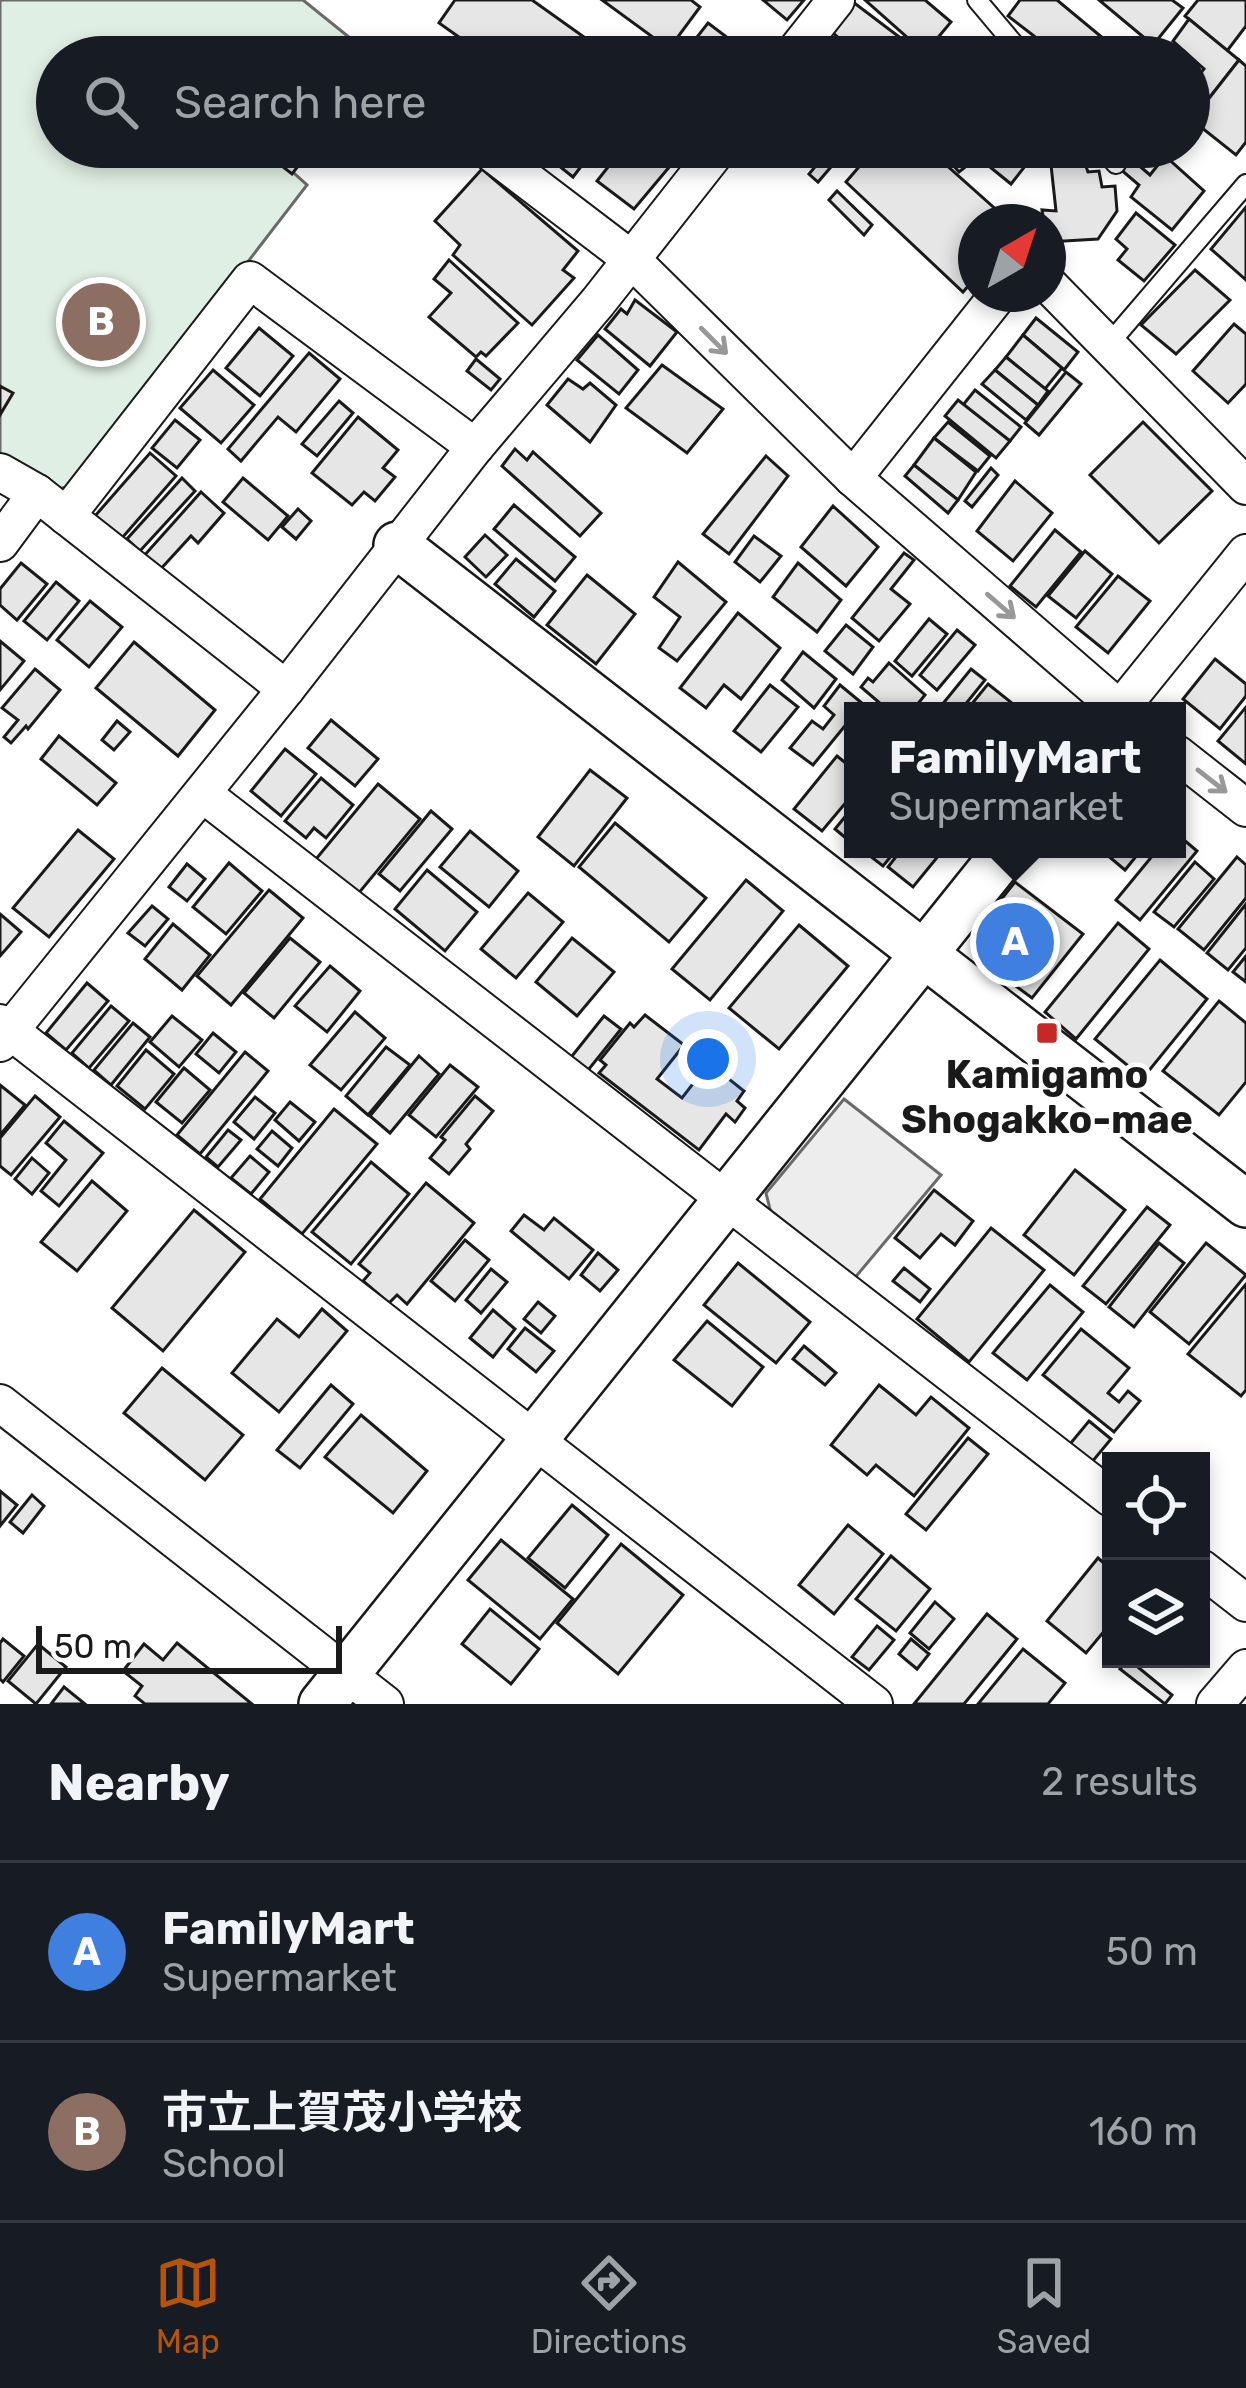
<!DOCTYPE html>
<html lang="en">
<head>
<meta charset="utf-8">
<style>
  body { margin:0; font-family:Rubik,"Noto Sans JP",sans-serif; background:#242831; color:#f1f3f6 }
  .controls { position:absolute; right:36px; bottom:36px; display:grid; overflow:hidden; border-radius:0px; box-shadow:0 6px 18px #0003 }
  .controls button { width:108px; height:108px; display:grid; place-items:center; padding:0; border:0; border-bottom:3px solid #363941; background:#171b24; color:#f1f3f6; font:60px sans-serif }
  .compass { position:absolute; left:958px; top:204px; width:108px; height:108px; border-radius:50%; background:#171b24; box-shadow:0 6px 18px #0003; rotate:39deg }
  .scale { position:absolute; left:36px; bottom:30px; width:306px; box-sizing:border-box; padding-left:12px; border:6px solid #1a1a1a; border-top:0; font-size:33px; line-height:42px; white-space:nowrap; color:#1a1a1a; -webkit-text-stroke:9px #fff; paint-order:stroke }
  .you { position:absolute; left:708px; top:1059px; width:42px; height:42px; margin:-30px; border:9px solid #fff; border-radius:50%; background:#1a73e8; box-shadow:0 0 0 18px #1a73e833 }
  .badge { display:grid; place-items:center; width:78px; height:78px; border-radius:50%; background:#b45309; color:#fff; font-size:39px; font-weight:700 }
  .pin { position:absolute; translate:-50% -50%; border:6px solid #fff; box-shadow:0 3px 12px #0006 }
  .popup { position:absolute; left:844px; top:702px; width:342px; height:156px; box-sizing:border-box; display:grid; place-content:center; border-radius:0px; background:#171b24; filter:drop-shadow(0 3px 9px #0005); font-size:39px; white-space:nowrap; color:#9ea1a6 }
  .popup b { font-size:45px; color:#f1f3f6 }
  .popup::after { content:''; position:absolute; left:50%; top:100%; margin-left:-24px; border:24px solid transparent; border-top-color:#171b24 }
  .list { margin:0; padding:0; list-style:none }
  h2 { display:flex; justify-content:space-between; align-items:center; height:156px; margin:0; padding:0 48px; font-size:51px }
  h2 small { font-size:39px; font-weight:400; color:#9ea1a6 }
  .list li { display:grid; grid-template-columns:78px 1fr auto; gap:36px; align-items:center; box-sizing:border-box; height:180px; padding:0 48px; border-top:3px solid #363941 }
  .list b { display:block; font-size:45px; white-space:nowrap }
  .list p { margin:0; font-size:39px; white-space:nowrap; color:#9ea1a6 }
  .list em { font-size:39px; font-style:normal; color:#9ea1a6 }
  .icon { flex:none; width:66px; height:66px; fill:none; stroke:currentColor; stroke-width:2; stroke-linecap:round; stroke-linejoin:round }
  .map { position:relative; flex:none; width:1246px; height:1704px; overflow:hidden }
  .search { position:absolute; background:#171b24; box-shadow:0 6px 18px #0003; left:36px; right:36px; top:36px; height:132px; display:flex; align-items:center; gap:30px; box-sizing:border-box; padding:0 42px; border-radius:66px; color:#9ea1a6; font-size:45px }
  .sheet { height:516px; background:#171b24 }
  nav { display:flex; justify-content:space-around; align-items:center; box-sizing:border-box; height:168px; border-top:3px solid #363941; background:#171b24; font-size:33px; color:#9ea1a6 }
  nav a { display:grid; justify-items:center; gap:6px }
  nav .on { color:#b45309 }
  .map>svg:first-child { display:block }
  .green { fill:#e0efe3; stroke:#6a6a6a; stroke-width:3 }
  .parking { fill:#ededed; stroke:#6a6a6a; stroke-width:3 }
  .building { fill:#e6e6e6; stroke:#1a1a1a; stroke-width:3 }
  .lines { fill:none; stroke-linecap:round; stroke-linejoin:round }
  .service-casing { stroke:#1a1a1a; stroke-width:22 }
  .minor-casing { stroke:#1a1a1a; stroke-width:40 }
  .tertiary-casing { stroke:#1a1a1a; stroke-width:50 }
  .service { stroke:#fff; stroke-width:18 }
  .minor { stroke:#fff; stroke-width:36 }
  .tertiary { stroke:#fff; stroke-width:45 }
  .oneway { stroke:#989898 }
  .poi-dot { fill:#c62828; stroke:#fff; stroke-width:4.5 }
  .labels { text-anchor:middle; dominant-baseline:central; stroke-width:9; stroke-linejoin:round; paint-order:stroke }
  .poi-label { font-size:39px; font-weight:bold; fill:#1a1a1a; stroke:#fff }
</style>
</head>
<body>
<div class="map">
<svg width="1246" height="1704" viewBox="0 0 1246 1704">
  <rect width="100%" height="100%" fill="#fff"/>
  <path class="green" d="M0,0H303L355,42L342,57H57V147H265L307,185L76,485L53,490L0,458Z"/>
  <path class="parking" d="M844,1099L941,1175L853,1280L773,1221L766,1193Z"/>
  <g class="building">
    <path d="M455,0H532L598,47L590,57H452L463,40L439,23Z"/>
    <path d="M602,0H691L700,7L669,49Z"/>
    <path d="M763,0H804L787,20Z"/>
    <path d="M865,0H925L951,22L925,53Z"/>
    <path d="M1020,0H1057L1104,39L1089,57H1038L1026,46L1034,36L1008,16Z"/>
    <path d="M1099,0H1172L1183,8L1153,45Z"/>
    <path d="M1198,0H1246V26L1227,51L1185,16Z"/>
    <path d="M853,2L898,36L887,50L874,40L860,57L831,31Z"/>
    <path d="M1189,19L1239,60L1192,120L1189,117V87L1204,69L1173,41Z"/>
    <path d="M708,23L753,57H686L683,55Z"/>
    <path d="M956,45L969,57H940Z"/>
    <path d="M1239,60L1246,66V142L1236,155L1192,120Z"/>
    <path d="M275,147H313L292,174L268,155Z"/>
    <path d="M556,147H673L681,153L634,209L597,181L612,162L595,148L573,177L548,157Z"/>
    <path d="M825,147H848L818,182L809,174L829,150Z"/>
    <path d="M876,147H926L1010,222H976V277L963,292L846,182Z"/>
    <path d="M937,147H946L964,168L959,172Z"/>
    <path d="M989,147H1040L1011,184L979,158Z"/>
    <path d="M1128,156L1150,175L1165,156L1204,191L1172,230L1131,197L1139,185L1119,168Z"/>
    <path d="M1085,164L1088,172L1099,171L1102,187L1115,186L1117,211L1098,239L1048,242V222H1044L1042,210L1056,211L1051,165Z"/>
    <path d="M482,169L578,251L563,270L574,278L532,325L453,255L460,245L435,221Z"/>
    <path d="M837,191L872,225L864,235L829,200Z"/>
    <path d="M1246,207V280L1211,249Z"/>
    <path d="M1136,213L1175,245L1144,281L1118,260L1127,249L1116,239Z"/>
    <path d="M449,260L518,323L486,356L481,352L476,357L429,317L451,293L434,279Z"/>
    <path d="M1195,270L1230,300L1176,354L1141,325Z"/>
    <path d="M635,300L677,332L650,366L605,329L621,309L627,314Z"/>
    <path d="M1036,318L1078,352L1064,370L1023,335Z"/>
    <path d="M1234,324L1246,334V384L1228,403L1193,371Z"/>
    <path d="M259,328L293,356L260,396L226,368Z"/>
    <path d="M598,335L638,370L619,394L577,360Z"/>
    <path d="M1023,335L1062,368L1045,389L1006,357Z"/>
    <path d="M309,353L340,379L296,432L278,417L241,461L228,449Z"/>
    <path d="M1006,357L1048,391L1038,405L995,370Z"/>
    <path d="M476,359L500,379L491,390L467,371Z"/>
    <path d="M662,365L723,409L687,453L626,408Z"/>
    <path d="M213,370L254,405L221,443L180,408Z"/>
    <path d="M995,370L1038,405L1026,420L982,384Z"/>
    <path d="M1066,372L1081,384L1039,435L1025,423Z"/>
    <path d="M568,379L583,389L590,383L616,405L590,442L547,405Z"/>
    <path d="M0,386L13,393L0,415Z"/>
    <path d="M975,390L1021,427L1010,441L963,405Z"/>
    <path d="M958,400L1010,441L996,458L945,416Z"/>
    <path d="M339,401L353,413L317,456L302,444Z"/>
    <path d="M358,417L398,450L383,468L395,477L375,501L364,492L352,505L312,473Z"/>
    <path d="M175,420L200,440L177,468L152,448Z"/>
    <path d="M948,422L990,456L978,471L934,438Z"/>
    <path d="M1143,422L1212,491L1159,543L1090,475Z"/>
    <path d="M934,438L976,472L958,500L914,465Z"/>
    <path d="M515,449L527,460L533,452L601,513L580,536L502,466Z"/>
    <path d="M150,453L176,476L122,538L95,516Z"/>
    <path d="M766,456L788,476L729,554L703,534Z"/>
    <path d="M914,465L958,500L948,513L905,476Z"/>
    <path d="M991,468L998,475L972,507L965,501Z"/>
    <path d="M182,478L195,491L140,551L127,539Z"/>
    <path d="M243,478L288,516L268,540L223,502Z"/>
    <path d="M1015,481L1052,513L1013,561L977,531Z"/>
    <path d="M201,492L224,513L198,543L191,536L158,572L142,558Z"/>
    <path d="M514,505L575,557L555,581L494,529Z"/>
    <path d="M833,506L878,547L846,586L801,547Z"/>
    <path d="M298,509L311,521L296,539L282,527Z"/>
    <path d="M1055,530L1081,552L1036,607L1010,586Z"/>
    <path d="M485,535L507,555L486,577L465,557Z"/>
    <path d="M754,536L781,556L760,582L735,562Z"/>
    <path d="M1085,551L1112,574L1076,618L1048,596Z"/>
    <path d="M904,553L914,560L891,589L910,604L879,641L852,618Z"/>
    <path d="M516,559L555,591L534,617L495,584Z"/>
    <path d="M678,562L726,602L677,661L659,648L680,617L654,597Z"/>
    <path d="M21,563L47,584L17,620L0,605V589Z"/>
    <path d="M798,563L841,600L817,632L773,597Z"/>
    <path d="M587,575L635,614L596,664L547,625Z"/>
    <path d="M1118,576L1150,601L1108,653L1076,627Z"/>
    <path d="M56,582L79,601L47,640L24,621Z"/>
    <path d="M90,601L122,627L89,667L57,640Z"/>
    <path d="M738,613L780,648L741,699L724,685L706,708L680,688Z"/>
    <path d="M929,619L947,634L912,676L895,661Z"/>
    <path d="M846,625L873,647L853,674L825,651Z"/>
    <path d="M957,630L975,645L937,690L920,675Z"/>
    <path d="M0,641L24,661L0,690Z"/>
    <path d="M134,642L215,710L178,756L96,688Z"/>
    <path d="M803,652L836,679L814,708L782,680Z"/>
    <path d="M1215,659L1246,684V696L1220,729L1183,699Z"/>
    <path d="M889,663L925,695L912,711H889L861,687L868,678L873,682Z"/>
    <path d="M35,669L60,690L28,729L26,726L11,743L4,737L18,720L2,708Z"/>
    <path d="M971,669L985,680L960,711H948L941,706Z"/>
    <path d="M988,684L1017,707L1014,711H966Z"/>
    <path d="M770,685L798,707L761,752L734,731Z"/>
    <path d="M840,685L863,704L857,711H853V716L813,765L790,748L812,721L823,729L834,715L824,706Z"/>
    <path d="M1246,707V764L1218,741Z"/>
    <path d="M331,720L378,759L355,786L308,748Z"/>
    <path d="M117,721L130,732L114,750L102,740Z"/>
    <path d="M59,736L116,783L97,805L41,759Z"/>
    <path d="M285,749L316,774L281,816L251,791Z"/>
    <path d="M837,756L853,769V794L822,831L794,809Z"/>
    <path d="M590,770L627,798L574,866L538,837Z"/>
    <path d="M321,778L353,805L326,838L314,828L306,838L285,821Z"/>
    <path d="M378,784L420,819L358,894L316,859Z"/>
    <path d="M853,807V844L835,829Z"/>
    <path d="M431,811L452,829L400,891L379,874Z"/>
    <path d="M615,823L706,898L669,942L579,867Z"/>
    <path d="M78,830L114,859L49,937L13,908Z"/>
    <path d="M470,831L518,871L489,907L440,867Z"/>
    <path d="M1177,834L1197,851L1140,920L1116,900L1158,849H1177Z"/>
    <path d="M861,849H897L883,866Z"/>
    <path d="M902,849H944L913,887L888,867Z"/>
    <path d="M1100,849H1142L1125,870Z"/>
    <path d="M1237,857L1246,865V898L1204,950L1178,929Z"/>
    <path d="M1195,862L1214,879L1174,927L1154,912Z"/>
    <path d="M229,863L262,891L226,934L193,907Z"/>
    <path d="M187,864L205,879L187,901L169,887Z"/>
    <path d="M427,870L477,912L445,951L395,909Z"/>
    <path d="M746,880L783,911L710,1000L672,969Z"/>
    <path d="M1015,882L1083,934L1032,998L985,963L980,926Z"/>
    <path d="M269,890L303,918L231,1005L197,976Z"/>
    <path d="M528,893L563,922L516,978L481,949Z"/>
    <path d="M1246,904V948L1228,970L1207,953Z"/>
    <path d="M152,906L168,919L145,946L128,933Z"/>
    <path d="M0,914L21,932L0,956Z"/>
    <path d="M1118,923L1149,949L1076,1039L1045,1012Z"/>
    <path d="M173,924L210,955L182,990L145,959Z"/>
    <path d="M799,925L848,966L779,1049L729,1008Z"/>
    <path d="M290,938L320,962L274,1018L244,993Z"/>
    <path d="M572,938L614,972L577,1016L536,982Z"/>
    <path d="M1246,956V982L1233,972Z"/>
    <path d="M1160,960L1207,999L1143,1078L1095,1039Z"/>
    <path d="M330,966L360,991L327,1032L295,1006Z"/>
    <path d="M87,983L108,1001L66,1050L46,1033Z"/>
    <path d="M1219,1001L1246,1023V1082L1219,1115L1163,1071Z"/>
    <path d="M111,1006L129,1021L89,1068L72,1053Z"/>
    <path d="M355,1012L385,1038L341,1090L310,1065Z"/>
    <path d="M645,1015L684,1045L657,1079L682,1098L709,1063L744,1091L737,1101L745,1108L735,1122L726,1114L699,1150L599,1073L606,1065L600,1060L630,1023L634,1027Z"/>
    <path d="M172,1016L202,1040L179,1067L150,1042Z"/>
    <path d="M604,1016L621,1029L585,1074L568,1061Z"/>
    <path d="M133,1023L150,1037L111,1085L94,1070Z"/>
    <path d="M213,1033L236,1052L219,1073L196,1054Z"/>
    <path d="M386,1047L410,1065L368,1115L346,1096Z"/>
    <path d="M146,1050L174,1074L145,1109L117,1086Z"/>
    <path d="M245,1052L268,1071L200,1154L177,1135Z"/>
    <path d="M419,1056L439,1074L390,1133L370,1116Z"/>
    <path d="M450,1065L478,1087L436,1137L409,1115Z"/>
    <path d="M184,1068L210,1090L182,1123L156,1102Z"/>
    <path d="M0,1085L25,1105L0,1135Z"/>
    <path d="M35,1096L60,1117L11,1175L0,1166V1138Z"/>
    <path d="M475,1096L493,1111L466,1144L470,1149L449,1174L430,1158L445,1140L441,1137Z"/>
    <path d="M255,1097L275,1113L254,1139L234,1122Z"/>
    <path d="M290,1102L315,1122L299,1141L275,1120Z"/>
    <path d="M334,1109L377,1144L302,1234L260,1199Z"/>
    <path d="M64,1121L103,1153L59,1206L41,1191L66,1160L46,1143Z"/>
    <path d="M228,1130L241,1140L218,1167L206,1157Z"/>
    <path d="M272,1131L292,1148L278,1166L257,1149Z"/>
    <path d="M250,1156L269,1172L251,1194L231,1178Z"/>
    <path d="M32,1158L49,1173L32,1194L15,1179Z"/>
    <path d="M371,1162L409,1194L351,1264L312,1232Z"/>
    <path d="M1075,1170L1125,1210L1074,1275L1024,1235Z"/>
    <path d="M92,1181L127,1211L77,1271L41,1242Z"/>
    <path d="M426,1183L474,1223L407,1304L397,1295L389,1303L363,1281L370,1273L359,1264Z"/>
    <path d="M934,1190L973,1221L955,1245L941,1234L920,1258L895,1238Z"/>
    <path d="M1147,1207L1170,1225L1106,1304L1083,1286Z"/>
    <path d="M194,1210L245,1252L163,1351L112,1308Z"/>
    <path d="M524,1215L544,1230L554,1218L593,1250L569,1279L511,1231Z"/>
    <path d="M991,1228L1044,1270L969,1362L917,1319Z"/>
    <path d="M465,1240L489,1260L455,1301L431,1281Z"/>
    <path d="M1159,1243L1184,1263L1134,1327L1109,1307Z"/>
    <path d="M1206,1243L1246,1275L1189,1344L1150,1312Z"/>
    <path d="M598,1253L618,1270L600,1291L581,1275Z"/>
    <path d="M738,1263L810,1322L776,1363L704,1305Z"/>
    <path d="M904,1268L930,1289L920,1302L893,1281Z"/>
    <path d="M491,1269L507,1282L481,1313L466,1300Z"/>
    <path d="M1246,1284V1390L1241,1396L1188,1354Z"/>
    <path d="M1050,1285L1083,1312L1027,1380L993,1353Z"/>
    <path d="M538,1302L555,1316L541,1333L524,1319Z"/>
    <path d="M322,1309L347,1331L279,1412L232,1373L277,1319L299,1337Z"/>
    <path d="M493,1310L515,1329L493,1357L470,1338Z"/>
    <path d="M707,1321L763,1367L732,1406L674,1360Z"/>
    <path d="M525,1328L554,1351L536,1372L508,1349Z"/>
    <path d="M1081,1329L1129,1368L1108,1393L1119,1402L1128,1391L1140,1401L1114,1432L1043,1375Z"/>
    <path d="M804,1346L836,1373L825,1385L793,1359Z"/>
    <path d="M162,1368L243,1435L205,1480L124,1413Z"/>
    <path d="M331,1385L353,1404L300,1468L277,1450Z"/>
    <path d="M879,1385L916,1415L931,1397L969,1428L914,1496L876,1465L867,1475L831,1445Z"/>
    <path d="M361,1415L427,1471L393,1513L325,1457Z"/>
    <path d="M1089,1421L1111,1439L1092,1462L1070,1444Z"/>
    <path d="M968,1438L988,1454L926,1530L906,1514Z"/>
    <path d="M0,1491L17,1505L0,1526Z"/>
    <path d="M32,1495L44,1506L23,1533L10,1522Z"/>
    <path d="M572,1505L608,1535L565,1588L528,1558Z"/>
    <path d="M848,1525L883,1554L834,1614L799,1585Z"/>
    <path d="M501,1540L573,1599L540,1639L468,1580Z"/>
    <path d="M621,1544L683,1595L618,1674L557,1623Z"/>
    <path d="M891,1556L930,1589L896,1631L856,1599Z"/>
    <path d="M1098,1558L1106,1565L1108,1562L1111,1564V1623L1086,1653L1047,1621Z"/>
    <path d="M935,1602L954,1619L929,1649L910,1633Z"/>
    <path d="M490,1609L539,1649L511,1684L462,1644Z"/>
    <path d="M987,1614L1017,1639L964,1704H914Z"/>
    <path d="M877,1626L894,1640L869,1670L852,1657Z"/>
    <path d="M3,1639L24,1656L3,1682L0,1679V1643Z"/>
    <path d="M911,1639L929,1654L917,1669L899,1654Z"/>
    <path d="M177,1643L252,1704H145L135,1696L142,1686L123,1671L144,1644L163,1660Z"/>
    <path d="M38,1644L66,1667L36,1704L8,1681Z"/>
    <path d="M1023,1649L1065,1683L1048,1704H978Z"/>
    <path d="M1128,1659L1172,1695L1165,1704L1120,1669Z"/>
    <path d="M64,1687L85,1704H51Z"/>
  </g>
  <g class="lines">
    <defs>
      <g id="service">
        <path d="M977,0L1025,57"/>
        <path d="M1101,147L1116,164"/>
        <path d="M1108,345L1246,184"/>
      </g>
      <g id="minor">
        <path d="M791,57L836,0"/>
        <path d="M484,147L631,259L853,478L1122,711"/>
        <path d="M1048,284L1246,486"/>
        <path d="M0,472L37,493L286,689"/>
        <path d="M853,478L999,294"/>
        <path d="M66,516L250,280L475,447"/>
        <path d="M0,543L37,493"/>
        <path d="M1120,709L1246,553"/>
        <path d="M1177,754L1246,808"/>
        <path d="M203,794L1111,1498"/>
        <path d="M0,1023L874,1704"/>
        <path d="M0,1043L286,689L475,447L598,302L720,147"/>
        <path d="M0,1403L385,1704"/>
        <path d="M1201,1568L1246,1603"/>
        <path d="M1215,1704L1246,1668"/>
      </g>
      <g id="tertiary">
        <path d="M397,545L1246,1204"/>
        <path d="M1118,711L1120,709"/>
        <path d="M322,1704L1008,849"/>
      </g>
    </defs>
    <use href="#service" class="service-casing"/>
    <use href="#minor" class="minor-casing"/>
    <use href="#tertiary" class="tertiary-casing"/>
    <use href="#service" class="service"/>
    <use href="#minor" class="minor"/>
    <use href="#tertiary" class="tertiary"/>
  </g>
  <defs><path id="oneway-shaft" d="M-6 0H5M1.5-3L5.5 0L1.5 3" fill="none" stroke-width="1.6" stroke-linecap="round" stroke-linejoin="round" transform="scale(3)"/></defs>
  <g class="oneway">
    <use href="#oneway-shaft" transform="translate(714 341) rotate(45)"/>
    <use href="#oneway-shaft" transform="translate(1001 606) rotate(41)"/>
    <use href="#oneway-shaft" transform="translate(1212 781) rotate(38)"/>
  </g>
  <rect class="poi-dot" x="1035" y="1021" width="24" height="24" rx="6"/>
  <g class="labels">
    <g class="poi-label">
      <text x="1047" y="1075">Kamigamo<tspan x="1047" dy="45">Shogakko-mae</tspan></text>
    </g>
  </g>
</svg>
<div class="controls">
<button><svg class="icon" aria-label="locate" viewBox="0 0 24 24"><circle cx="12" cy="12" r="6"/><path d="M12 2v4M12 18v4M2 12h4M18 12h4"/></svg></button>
<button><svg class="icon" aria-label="layers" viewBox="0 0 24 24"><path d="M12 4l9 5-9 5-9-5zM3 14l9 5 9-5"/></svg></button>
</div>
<svg class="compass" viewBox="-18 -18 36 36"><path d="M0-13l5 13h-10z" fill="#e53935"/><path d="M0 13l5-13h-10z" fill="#9ea1a6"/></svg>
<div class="scale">50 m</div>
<div class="you"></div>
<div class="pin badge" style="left:1015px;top:942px;background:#3f7fe0">A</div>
<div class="popup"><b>FamilyMart</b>Supermarket</div>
<div class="pin badge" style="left:101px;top:322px;background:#8d6e63">B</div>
<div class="search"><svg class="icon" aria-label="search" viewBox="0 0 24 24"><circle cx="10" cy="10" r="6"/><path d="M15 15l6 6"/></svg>Search here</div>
</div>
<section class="sheet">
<h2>Nearby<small>2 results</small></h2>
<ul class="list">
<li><span class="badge" style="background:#3f7fe0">A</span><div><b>FamilyMart</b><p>Supermarket</p></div><em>50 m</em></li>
<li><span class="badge" style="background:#8d6e63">B</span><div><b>市立上賀茂小学校</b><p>School</p></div><em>160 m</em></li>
</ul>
</section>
<nav>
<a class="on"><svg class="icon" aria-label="map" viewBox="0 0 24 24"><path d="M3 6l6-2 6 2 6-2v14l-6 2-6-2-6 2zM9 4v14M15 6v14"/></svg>Map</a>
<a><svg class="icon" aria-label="directions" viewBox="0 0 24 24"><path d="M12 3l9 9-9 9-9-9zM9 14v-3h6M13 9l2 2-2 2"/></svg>Directions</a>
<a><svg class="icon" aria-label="saved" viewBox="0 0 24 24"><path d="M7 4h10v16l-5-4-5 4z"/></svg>Saved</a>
</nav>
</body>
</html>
